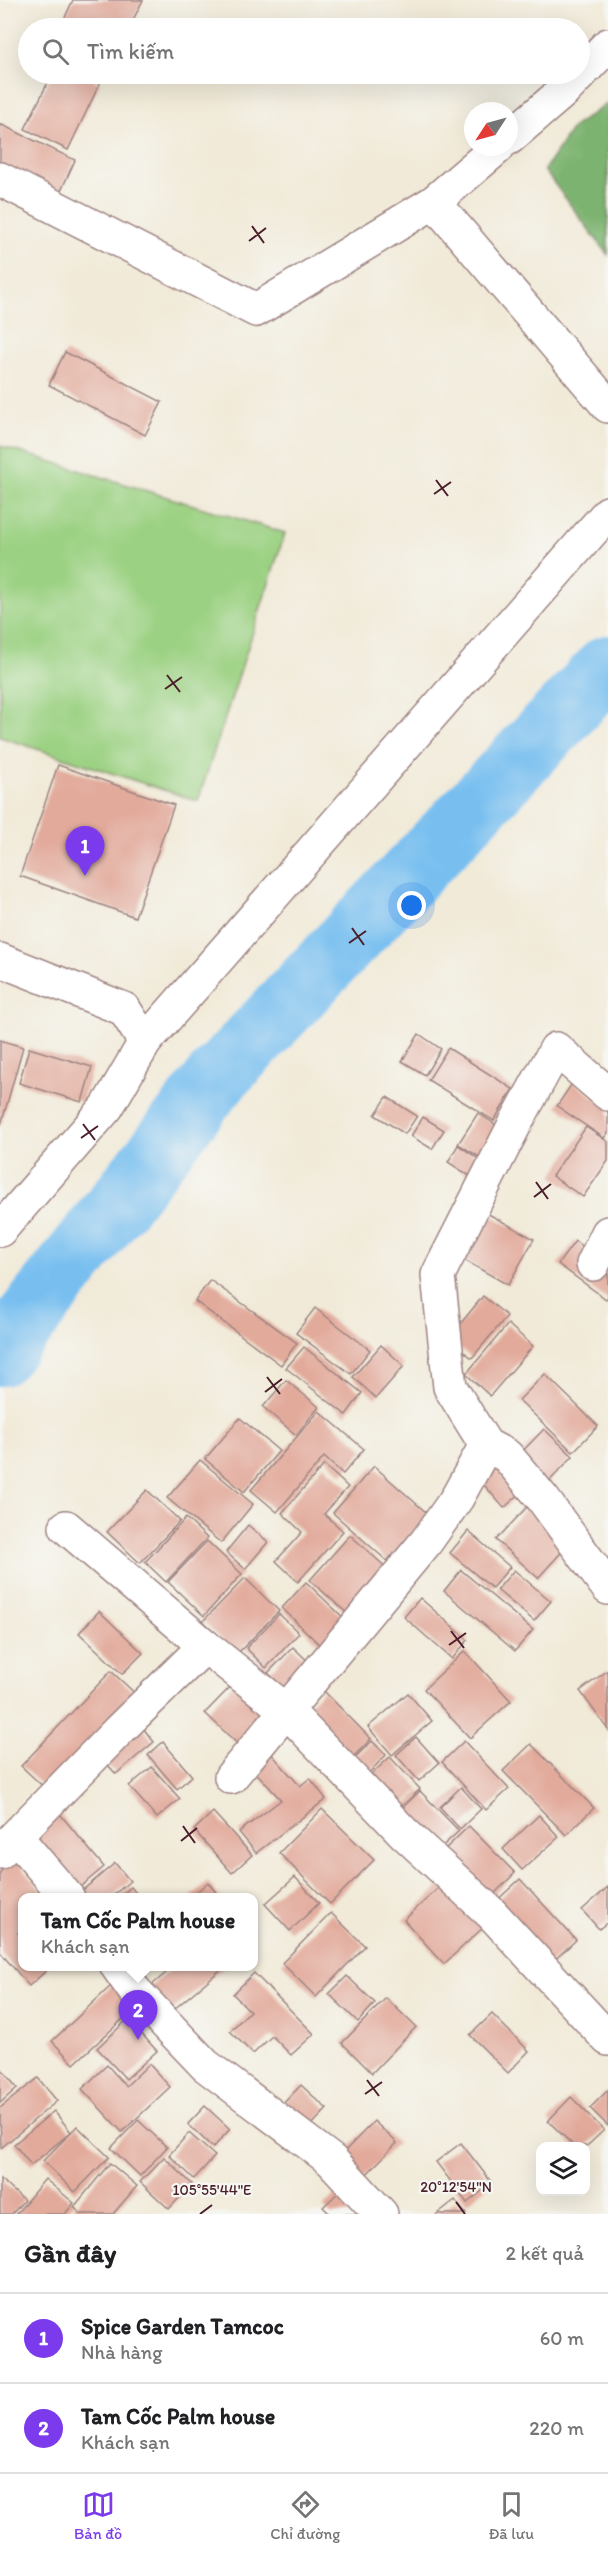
<!DOCTYPE html>
<html lang="vi">
<head>
<meta charset="utf-8">
<style>
  body { margin:0; font-family:Itim,sans-serif; background:#f6f6f6; color:#202124 }
  .controls { position:absolute; right:18px; bottom:18px; display:grid; overflow:hidden; border-radius:12px; box-shadow:0 6px 24px #0002 }
  .controls button { width:54px; height:54px; display:grid; place-items:center; padding:0; border:0; border-bottom:2px solid #e0e0e0; background:#fff; color:#202124; font:30px sans-serif }
  .compass { position:absolute; left:464px; top:102px; width:54px; height:54px; border-radius:50%; background:#fff; box-shadow:0 6px 24px #0002; rotate:234deg }
  .you { position:absolute; left:412px; top:906px; width:21px; height:21px; margin:-15px; border:4px solid #fff; border-radius:50%; background:#1a73e8; box-shadow:0 0 0 9px #1a73e833 }
  .badge { display:grid; place-items:center; width:39px; height:39px; border-radius:50%; background:#7c3aed; color:#fff; font-size:20px; font-weight:700 }
  .pin { position:absolute; translate:-50% -50px; filter:drop-shadow(0 2px 3px #0008) }
  .pin::after { content:''; position:absolute; top:32px; width:21px; height:18px; background:inherit; clip-path:polygon(0 0,100% 0,50% 100%) }
  .popup { position:absolute; left:18px; top:1893px; width:240px; height:78px; box-sizing:border-box; display:grid; place-content:center; border-radius:12px; background:#fff; filter:drop-shadow(0 2px 4px #0005); font-size:20px; white-space:nowrap; color:#757577 }
  .popup b { font-size:22px; color:#202124 }
  .popup::after { content:''; position:absolute; left:50%; top:100%; margin-left:-12px; border:12px solid transparent; border-top-color:#fff }
  .list { margin:0; padding:0; list-style:none }
  h2 { display:flex; justify-content:space-between; align-items:center; height:78px; margin:0; padding:0 24px; font-size:26px }
  h2 small { font-size:20px; font-weight:400; color:#757577 }
  .list li { display:grid; grid-template-columns:39px 1fr auto; gap:18px; align-items:center; box-sizing:border-box; height:90px; padding:0 24px; border-top:2px solid #e0e0e0 }
  .list b { display:block; font-size:22px; white-space:nowrap }
  .list p { margin:0; font-size:20px; white-space:nowrap; color:#757577 }
  .list em { font-size:20px; font-style:normal; color:#757577 }
  .icon { flex:none; width:33px; height:33px; fill:none; stroke:currentColor; stroke-width:2; stroke-linecap:round; stroke-linejoin:round }
  .map { position:relative; flex:none; width:608px; height:2214px; overflow:hidden }
  .search { position:absolute; background:#fff; box-shadow:0 6px 24px #0002; left:18px; right:18px; top:18px; height:66px; display:flex; align-items:center; gap:15px; box-sizing:border-box; padding:0 21px; border-radius:33px; color:#757577; font-size:22px }
  .sheet { height:258px; background:#fff }
  nav { display:flex; justify-content:space-around; align-items:center; box-sizing:border-box; height:84px; border-top:2px solid #e0e0e0; background:#fff; font-size:16px; color:#757577 }
  nav a { display:grid; justify-items:center; gap:3px }
  nav .on { color:#7c3aed }
  .map>svg:first-child { display:block }
  .green { fill:#9bd182; stroke:#727856; stroke-width:1.5 }
  .forest { fill:#7cb370; stroke:#63694e; stroke-width:1.5 }
  .lines { fill:none; stroke-linecap:round; stroke-linejoin:round }
  .river { stroke:#78bff0; stroke-width:64 }
  .building { fill:#e2aa9b }
  .minor-casing { stroke:#9e8482; stroke-width:36 }
  .minor { stroke:#fff; stroke-width:33 }
  .ticks { fill:none; stroke:#4a1f2b; stroke-width:2 }
  .ticks-label { font-size:15px; text-anchor:middle; fill:#4a1f2b; stroke:#f6f6f2; stroke-width:4.5; stroke-linejoin:round; paint-order:stroke }
</style>
</head>
<body>
<div class="map">
<svg width="608" height="2214" viewBox="0 0 608 2214">
  <rect width="100%" height="100%" fill="#f6f6f2"/>
  <filter id="ink" filterUnits="userSpaceOnUse"><feTurbulence type="fractalNoise" baseFrequency=".0167" numOctaves="2"/><feDisplacementMap in="SourceGraphic" scale="12" xChannelSelector="R" yChannelSelector="G"/><feConvolveMatrix kernelMatrix="1 2 1 2 8 2 1 2 1" color-interpolation-filters="sRGB"/></filter>
  <filter id="wash" filterUnits="userSpaceOnUse"><feTurbulence type="fractalNoise" baseFrequency=".008" numOctaves="4" result="noise"/><feDisplacementMap in="SourceGraphic" scale="24" xChannelSelector="R" yChannelSelector="G"/><feGaussianBlur stdDeviation="1.35" result="paint"/><feColorMatrix in="noise" values="0 0 0 0 0 0 0 0 0 0 0 0 0 0 0 0 0 1.4 0 .05"/><feComposite in="paint" operator="in"/></filter>
  <g filter="url(#wash)">
    <rect width="100%" height="100%" fill="#f1ead8"/>
    <path class="green" d="M0,446L285,533L198,801L0,737Z"/>
    <path class="forest" d="M608,103V255L544,170L573,127Z"/>
    <g class="lines">
      <path class="river" d="M0,1354L218,1077L608,667"/>
    </g>
    <g id="blocks">
      <g class="building">
        <path d="M73,0H143L129,28H60Z"/>
        <path d="M52,74H80L100,83L68,150L25,129Z"/>
        <path d="M0,124L75,160L60,193L0,165Z"/>
        <path d="M65,352L162,402L145,435L49,385Z"/>
        <path d="M58,765L174,805L135,917L20,876Z"/>
        <path d="M419,1034L441,1049L425,1075L402,1061Z"/>
        <path d="M0,1040L23,1047L1,1125H0Z"/>
        <path d="M29,1048L92,1067L82,1102L19,1083Z"/>
        <path d="M448,1048L513,1089L494,1121L428,1080Z"/>
        <path d="M573,1082L608,1107V1133L604,1138L557,1106Z"/>
        <path d="M387,1097L417,1116L405,1134L375,1115Z"/>
        <path d="M478,1113L505,1131L486,1161L458,1144Z"/>
        <path d="M423,1117L444,1130L432,1149L411,1136Z"/>
        <path d="M586,1127L608,1142V1161L583,1197L552,1176Z"/>
        <path d="M458,1145L486,1164L476,1180L448,1162Z"/>
        <path d="M483,1211L534,1239L508,1285L457,1256Z"/>
        <path d="M608,1229V1297L606,1299L558,1264L575,1241L591,1253Z"/>
        <path d="M210,1280L297,1343L281,1365L195,1301Z"/>
        <path d="M483,1296L507,1316L472,1358L448,1339Z"/>
        <path d="M315,1308L370,1350L351,1374L296,1333Z"/>
        <path d="M508,1324L533,1346L490,1396L466,1374Z"/>
        <path d="M381,1345L404,1366L376,1398L353,1377Z"/>
        <path d="M304,1347L362,1393L346,1415L286,1368Z"/>
        <path d="M545,1374L598,1426L573,1452L519,1400Z"/>
        <path d="M286,1380L319,1407L296,1435L263,1407Z"/>
        <path d="M319,1411L364,1449L343,1474L324,1457L277,1512L251,1490Z"/>
        <path d="M240,1418L279,1451L244,1492L205,1459Z"/>
        <path d="M544,1429L573,1456L542,1489L513,1461Z"/>
        <path d="M200,1460L253,1504L221,1543L167,1498Z"/>
        <path d="M496,1460L524,1490L504,1508L477,1477Z"/>
        <path d="M324,1465L348,1487L324,1514L343,1531L298,1582L276,1561L302,1532L282,1513Z"/>
        <path d="M374,1466L429,1515L387,1561L333,1513Z"/>
        <path d="M147,1490L180,1521L140,1563L107,1532Z"/>
        <path d="M527,1507L568,1545L538,1578L496,1540Z"/>
        <path d="M186,1518L207,1538L166,1582L145,1562Z"/>
        <path d="M248,1525L268,1542L245,1569L226,1552Z"/>
        <path d="M468,1531L510,1567L492,1588L450,1553Z"/>
        <path d="M350,1535L390,1571L350,1616L310,1580Z"/>
        <path d="M207,1541L242,1574L204,1616L168,1582Z"/>
        <path d="M461,1570L533,1630L515,1651L444,1591Z"/>
        <path d="M514,1570L551,1601L534,1621L497,1590Z"/>
        <path d="M245,1578L279,1611L237,1654L203,1621Z"/>
        <path d="M306,1582L347,1621L322,1647L282,1608Z"/>
        <path d="M420,1598L468,1640L452,1659L404,1617Z"/>
        <path d="M99,1611L143,1653L122,1674L79,1633Z"/>
        <path d="M279,1614L299,1633L266,1668L246,1648Z"/>
        <path d="M293,1647L317,1670L292,1696L268,1673Z"/>
        <path d="M465,1651L511,1701L470,1738L424,1689Z"/>
        <path d="M608,1670V1730L580,1691Z"/>
        <path d="M111,1671L139,1697L49,1792L21,1766Z"/>
        <path d="M236,1681L274,1719L244,1750L205,1713Z"/>
        <path d="M323,1690L371,1739L349,1761L301,1712Z"/>
        <path d="M408,1693L432,1721L392,1755L368,1727Z"/>
        <path d="M139,1723L154,1742L116,1774L100,1756Z"/>
        <path d="M416,1737L439,1763L419,1781L396,1755Z"/>
        <path d="M372,1741L386,1755L364,1778L349,1763Z"/>
        <path d="M464,1741L509,1789L486,1810L442,1762Z"/>
        <path d="M163,1742L192,1776L177,1789L148,1755Z"/>
        <path d="M531,1744L594,1808L566,1835L503,1771Z"/>
        <path d="M269,1751L300,1786L310,1778L326,1799L256,1853L239,1832L281,1800L251,1767Z"/>
        <path d="M390,1757L420,1789L394,1813L364,1781Z"/>
        <path d="M152,1767L180,1799L157,1818L129,1786Z"/>
        <path d="M461,1787L481,1809L460,1829L440,1807Z"/>
        <path d="M420,1791L459,1831L436,1852L398,1812Z"/>
        <path d="M55,1808L104,1867L73,1893L23,1834Z"/>
        <path d="M322,1809L374,1860L330,1904L279,1853Z"/>
        <path d="M213,1812L252,1855L232,1873L194,1830Z"/>
        <path d="M539,1815L559,1837L522,1870L503,1849Z"/>
        <path d="M469,1826L515,1873L487,1901L441,1853Z"/>
        <path d="M15,1859L48,1898H22V1929L18,1933L22,1939V1966H46L48,1969L29,1986L0,1952V1872Z"/>
        <path d="M115,1863L130,1881L110,1898H79L77,1895Z"/>
        <path d="M295,1877L319,1903L290,1931L265,1904Z"/>
        <path d="M520,1879L576,1940L549,1965L492,1905Z"/>
        <path d="M447,1880L487,1924L444,1964L404,1920Z"/>
        <path d="M208,1882L220,1898H190Z"/>
        <path d="M131,1887L140,1898H118Z"/>
        <path d="M608,1887V1922L599,1929L582,1910Z"/>
        <path d="M331,1913L365,1946L316,1997L282,1963Z"/>
        <path d="M174,1966H225L166,2016L145,1991Z"/>
        <path d="M254,1973L314,2034L291,2055L272,2036L253,2054L230,2031L250,2011L233,1994Z"/>
        <path d="M347,1976L375,2003L358,2022L329,1994Z"/>
        <path d="M113,1984L135,2008L74,2064L52,2041Z"/>
        <path d="M386,1998L416,2027L372,2073L342,2043Z"/>
        <path d="M492,2014L529,2051L508,2073L470,2035Z"/>
        <path d="M128,2019L157,2051L126,2079L97,2048Z"/>
        <path d="M149,2064L170,2087L122,2132L82,2089L107,2065L126,2086Z"/>
        <path d="M0,2067L17,2088L0,2103Z"/>
        <path d="M38,2078L57,2101L1,2148L0,2108Z"/>
        <path d="M301,2085L327,2109L304,2133L278,2109Z"/>
        <path d="M608,2090V2126L590,2108Z"/>
        <path d="M571,2097L604,2130L587,2146H574L548,2121Z"/>
        <path d="M205,2106L230,2129L213,2148L188,2124Z"/>
        <path d="M54,2111L71,2132L31,2165L14,2144Z"/>
        <path d="M138,2120L167,2147L140,2176L111,2148Z"/>
        <path d="M374,2121L397,2143L361,2180L339,2157Z"/>
        <path d="M77,2126L109,2157L75,2192L43,2161Z"/>
        <path d="M189,2133L215,2156L194,2179L169,2155Z"/>
        <path d="M461,2143L492,2183L467,2203L436,2162Z"/>
        <path d="M164,2157L192,2184L169,2209L140,2182Z"/>
        <path d="M110,2163L137,2186L113,2214H81L74,2207Z"/>
        <path d="M0,2179L24,2200L12,2214H0Z"/>
        <path d="M45,2179L74,2203L65,2214H16Z"/>
        <path d="M346,2185L374,2214H330L323,2207Z"/>
        <path d="M455,2200L466,2214H437Z"/>
      </g>
    </g>
  </g>
  <g filter="url(#ink)">
    <use href="#blocks" fill-opacity="0" stroke="#9e8482" stroke-width="1.5"/>
    <g class="lines">
      <defs>
        <g id="minor">
          <path d="M509,138L565,90L608,45"/>
          <path d="M0,179L256,310L434,202L498,147"/>
          <path d="M434,202L608,406"/>
          <path d="M0,960L124,1009L145,1042L107,1107L0,1230"/>
          <path d="M145,1042L608,513"/>
          <path d="M593,1264L608,1233"/>
          <path d="M486,1445L507,1456L543,1499L608,1588"/>
          <path d="M66,1527L205,1646L287,1711L404,1833L492,1914L608,2039"/>
          <path d="M231,1777L426,1542L457,1498L486,1445L450,1387L438,1275L514,1126L556,1049L608,1094"/>
          <path d="M16,1837L68,1898"/>
          <path d="M0,1852L119,1730L205,1646"/>
          <path d="M117,1966L134,1990L205,2065L331,2160L381,2214"/>
        </g>
      </defs>
      <use href="#minor" class="minor-casing"/>
      <use href="#minor" class="minor"/>
    </g>
  </g>
  <path class="ticks" d="M252,226L264,243M249,241L266,228M436,480L448,496M434,494L451,482M167,675L180,692M165,689L182,677M352,928L364,945M349,943L366,931M83,1124L95,1140M81,1138L98,1126M536,1182L548,1199M534,1197L551,1184M267,1377L280,1394M265,1392L282,1379M451,1631L464,1648M449,1645L466,1633M183,1826L195,1843M181,1841L197,1828M367,2080L379,2096M365,2094L382,2082M456,2202L465,2214M200,2214L212,2205"/>
  <g class="ticks-label">
    <text x="456" y="2192">20°12'54"N</text>
    <text x="212" y="2195">105°55'44"E</text>
  </g>
</svg>
<div class="controls">
<button><svg class="icon" aria-label="layers" viewBox="0 0 24 24"><path d="M12 4l9 5-9 5-9-5zM3 14l9 5 9-5"/></svg></button>
</div>
<svg class="compass" viewBox="-18 -18 36 36"><path d="M0-13l5 13h-10z" fill="#e53935"/><path d="M0 13l5-13h-10z" fill="#757577"/></svg>
<div class="you"></div>
<div class="pin badge" style="left:85px;top:876px">1</div>
<div class="pin badge" style="left:138px;top:2040px">2</div>
<div class="popup"><b>Tam Cốc Palm house</b>Khách sạn</div>
<div class="search"><svg class="icon" aria-label="search" viewBox="0 0 24 24"><circle cx="10" cy="10" r="6"/><path d="M15 15l6 6"/></svg>Tìm kiếm</div>
</div>
<section class="sheet">
<h2>Gần đây<small>2 kết quả</small></h2>
<ul class="list">
<li><span class="badge">1</span><div><b>Spice Garden Tamcoc</b><p>Nhà hàng</p></div><em>60 m</em></li>
<li><span class="badge">2</span><div><b>Tam Cốc Palm house</b><p>Khách sạn</p></div><em>220 m</em></li>
</ul>
</section>
<nav>
<a class="on"><svg class="icon" aria-label="map" viewBox="0 0 24 24"><path d="M3 6l6-2 6 2 6-2v14l-6 2-6-2-6 2zM9 4v14M15 6v14"/></svg>Bản đồ</a>
<a><svg class="icon" aria-label="directions" viewBox="0 0 24 24"><path d="M12 3l9 9-9 9-9-9zM9 14v-3h6M13 9l2 2-2 2"/></svg>Chỉ đường</a>
<a><svg class="icon" aria-label="saved" viewBox="0 0 24 24"><path d="M7 4h10v16l-5-4-5 4z"/></svg>Đã lưu</a>
</nav>
</body>
</html>
